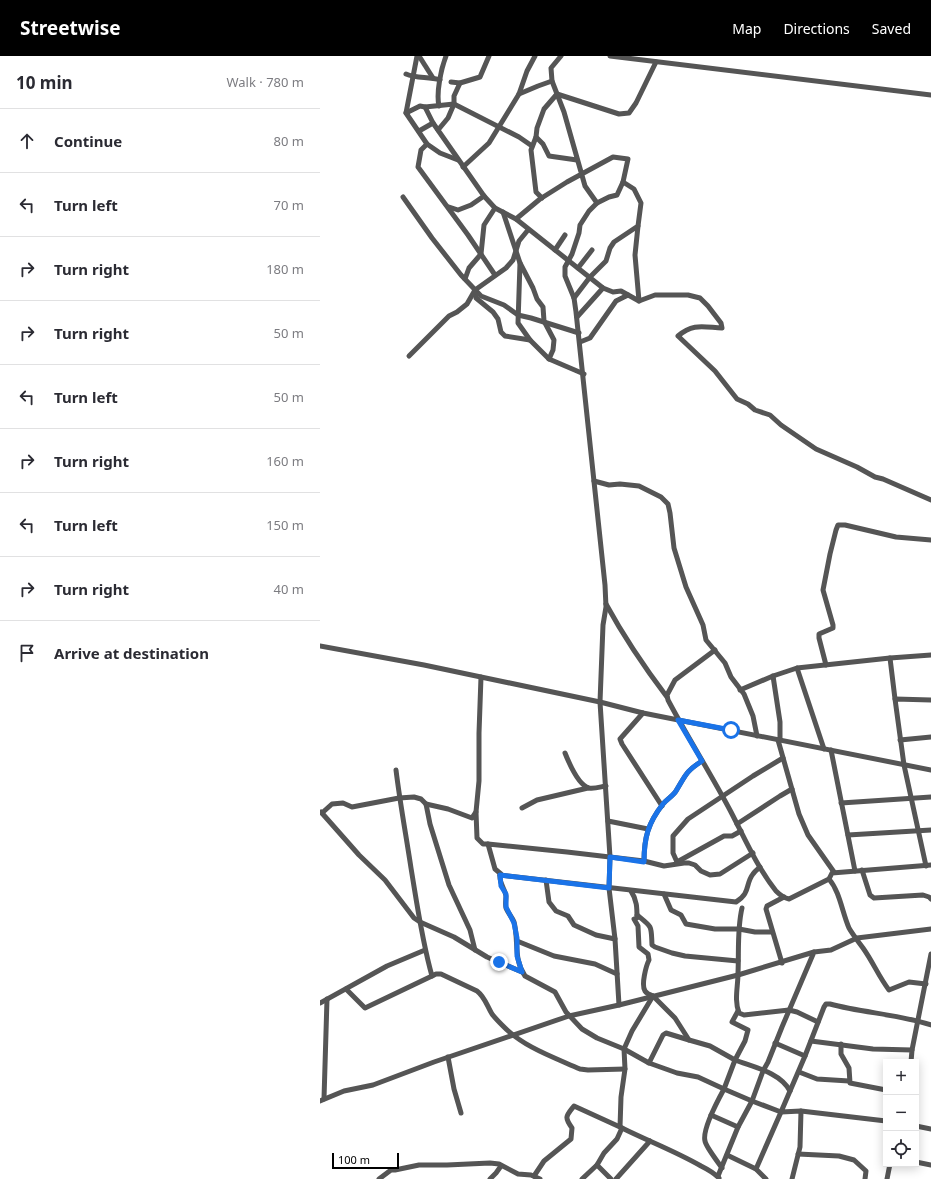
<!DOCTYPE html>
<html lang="en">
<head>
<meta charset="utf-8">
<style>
  body { margin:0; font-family:"Noto Sans",sans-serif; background:#f7f7f7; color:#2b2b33 }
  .controls { position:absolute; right:12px; bottom:12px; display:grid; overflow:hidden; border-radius:0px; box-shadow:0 2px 10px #0003 }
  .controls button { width:36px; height:36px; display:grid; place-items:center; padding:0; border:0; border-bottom:1px solid #e1e1e2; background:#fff; color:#2b2b33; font:20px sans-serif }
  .scale { position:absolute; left:12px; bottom:10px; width:67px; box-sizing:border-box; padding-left:4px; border:2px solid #000; border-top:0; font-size:11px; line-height:14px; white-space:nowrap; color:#000; -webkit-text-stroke:3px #fff; paint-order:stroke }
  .stop { position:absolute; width:12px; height:12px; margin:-9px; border:3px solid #1a73e8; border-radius:50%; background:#fff }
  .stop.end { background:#1a73e8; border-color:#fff; box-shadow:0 1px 4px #0008 }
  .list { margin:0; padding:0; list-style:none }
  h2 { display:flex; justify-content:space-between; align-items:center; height:52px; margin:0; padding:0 16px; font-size:17px }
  h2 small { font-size:13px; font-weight:400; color:#7c7c81 }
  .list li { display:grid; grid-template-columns:26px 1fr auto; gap:12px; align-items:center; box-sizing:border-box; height:64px; padding:0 16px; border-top:1px solid #e1e1e2 }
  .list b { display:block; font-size:15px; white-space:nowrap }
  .list em { font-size:13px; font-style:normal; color:#7c7c81 }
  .icon { flex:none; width:22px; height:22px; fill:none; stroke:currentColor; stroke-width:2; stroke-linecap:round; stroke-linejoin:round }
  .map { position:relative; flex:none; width:611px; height:1123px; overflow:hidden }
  header { display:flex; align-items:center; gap:24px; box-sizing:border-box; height:56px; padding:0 20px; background:#000; color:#fff }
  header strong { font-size:19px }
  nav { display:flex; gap:22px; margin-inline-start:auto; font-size:14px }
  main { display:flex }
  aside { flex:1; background:#fff }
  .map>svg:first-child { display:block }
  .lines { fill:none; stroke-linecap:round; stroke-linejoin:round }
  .minor { stroke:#555; stroke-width:5 }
  .route { stroke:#1a73e8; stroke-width:5 }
</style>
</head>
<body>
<header>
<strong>Streetwise</strong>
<nav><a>Map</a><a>Directions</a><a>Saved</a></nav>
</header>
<main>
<aside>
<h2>10 min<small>Walk · 780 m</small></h2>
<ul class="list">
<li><svg class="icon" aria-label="ahead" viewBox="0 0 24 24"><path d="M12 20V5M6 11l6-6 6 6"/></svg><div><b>Continue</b></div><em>80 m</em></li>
<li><svg class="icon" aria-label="left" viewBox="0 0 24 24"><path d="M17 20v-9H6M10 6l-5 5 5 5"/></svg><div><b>Turn left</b></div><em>70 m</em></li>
<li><svg class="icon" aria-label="right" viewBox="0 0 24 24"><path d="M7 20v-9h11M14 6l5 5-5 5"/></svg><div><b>Turn right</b></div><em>180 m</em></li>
<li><svg class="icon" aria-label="right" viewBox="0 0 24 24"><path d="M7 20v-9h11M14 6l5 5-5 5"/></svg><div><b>Turn right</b></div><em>50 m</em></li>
<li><svg class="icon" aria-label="left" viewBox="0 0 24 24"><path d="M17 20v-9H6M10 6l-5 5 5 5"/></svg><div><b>Turn left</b></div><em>50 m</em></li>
<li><svg class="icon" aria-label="right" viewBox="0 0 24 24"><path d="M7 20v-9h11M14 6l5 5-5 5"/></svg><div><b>Turn right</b></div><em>160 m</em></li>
<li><svg class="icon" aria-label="left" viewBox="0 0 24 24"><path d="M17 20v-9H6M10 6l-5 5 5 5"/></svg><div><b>Turn left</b></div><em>150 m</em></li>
<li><svg class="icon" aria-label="right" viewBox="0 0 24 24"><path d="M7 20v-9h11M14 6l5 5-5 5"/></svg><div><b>Turn right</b></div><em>40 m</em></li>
<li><svg class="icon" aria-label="arrive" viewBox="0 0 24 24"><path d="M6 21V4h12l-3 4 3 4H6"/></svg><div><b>Arrive at destination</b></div></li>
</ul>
</aside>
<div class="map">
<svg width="611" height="1123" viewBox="0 0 611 1123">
  <rect width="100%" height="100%" fill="#fff"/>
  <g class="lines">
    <g class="minor">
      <path d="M97,0L86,57L107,88L120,97L138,104"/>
      <path d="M99,0L113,22"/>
      <path d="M290,0L611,39"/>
      <path d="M86,18C97,23 109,20 120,24"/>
      <path d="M131,26L140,27L160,21L169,0"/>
      <path d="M199,38L218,30L232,25"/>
      <path d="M119,50C116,37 121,13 126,0"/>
      <path d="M105,51L113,67L164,140L175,152L196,163L283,232L293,236L301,235L319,245L335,239H368L380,242L388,250L401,267L402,272C383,271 373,267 358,280L395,315L417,343L428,348L435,354L450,359L461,369L496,393L537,411L555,421L563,423L611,444"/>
      <path d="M86,57L100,50L105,51L134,48L199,81L212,90"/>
      <path d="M118,74L128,62L134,48V40L140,27"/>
      <path d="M99,75L113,67"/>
      <path d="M216,81L223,88L229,100L257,104"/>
      <path d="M107,88L101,94L98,111L148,179L175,219"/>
      <path d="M143,111L169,87L199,38L207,15L215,0"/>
      <path d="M83,141L112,182L141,219L161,240L184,249L198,259L211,262L259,277"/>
      <path d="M222,142L216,136L211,94L216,81L217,72L224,53L237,38L299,58L309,57L316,47L336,6"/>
      <path d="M277,147L269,155L260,169L259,177L252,198L245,211V220L254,242L256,256L285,529L286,551L283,569L280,646L290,801L289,832L295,883L299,949"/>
      <path d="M129,151L138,154L151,149L164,140"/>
      <path d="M183,156L200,207L198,267L210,284"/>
      <path d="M196,163L220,143L247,126L293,101L308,103L303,126L297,139L289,141L277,147L265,130L244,56L232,25L231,12L241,0"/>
      <path d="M318,170L315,199L319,245"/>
      <path d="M208,174L199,185L193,204L186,212L155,234L156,242L173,256L178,263L181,276L185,280L210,284L229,303L264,318"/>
      <path d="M235,194L245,179"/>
      <path d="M200,207L213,232L217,243L223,251L224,265L234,284L233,294L229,303"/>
      <path d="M258,212L272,194"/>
      <path d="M145,223L149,212L161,198L164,169L175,152"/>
      <path d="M254,242L270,221L286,205L290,192L294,186L318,170L321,147L314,133L303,126"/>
      <path d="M257,261L283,232"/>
      <path d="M260,286L270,282L296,245L308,239"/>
      <path d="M89,300L129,260L137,256L147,248L155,234"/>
      <path d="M274,425L289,429L300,428L319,430L341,441L348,448L350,457L354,492L366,531L383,569L386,584L405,607L411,621L424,638L433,660L437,680"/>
      <path d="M286,548C304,581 325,612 347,641"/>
      <path d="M0,590L104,609L280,646L323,657L611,714"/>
      <path d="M395,594L355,624L347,639L348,644C368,682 391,718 411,756C425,783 437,811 456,835C460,839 464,842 469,843L509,823L512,817L611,809"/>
      <path d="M570,602L575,643"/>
      <path d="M506,609L499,582V578L513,572V569L503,534L510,498L516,474L518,469H525L576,481L611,484"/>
      <path d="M477,612L504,693"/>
      <path d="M453,620L460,666V684"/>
      <path d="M420,634L453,620L477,612L570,602L611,599"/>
      <path d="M323,657L300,683L302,688L342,750"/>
      <path d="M458,684L479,758L488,779L514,816"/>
      <path d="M580,684L611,681"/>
      <path d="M511,694L535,815"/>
      <path d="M245,697C249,707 258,729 269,732C274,733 280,731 286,730"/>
      <path d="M76,714C80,747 86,779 91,812C97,848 102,885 112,920L116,918H121L157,935C165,941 167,950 172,958C175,962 179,966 182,969C203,991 233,1001 260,1013L268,1014L305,1013"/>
      <path d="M521,747L611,741"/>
      <path d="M106,748L128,753L152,762L156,756L157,782L163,788H168"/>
      <path d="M202,752L217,744L268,732"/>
      <path d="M1,756L39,799L65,824L94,862L100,866L134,881L167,901L202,916"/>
      <path d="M156,756L159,725V677L161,621"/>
      <path d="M2,757L12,748L23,747L32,751L79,742L94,741L101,743L106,748L110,768L129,829L150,874L155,894"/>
      <path d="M288,765L328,773"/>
      <path d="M417,768L460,740L472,733"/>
      <path d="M528,779L611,774"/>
      <path d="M324,805C324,782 328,767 343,748C347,743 353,740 356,735C366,719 365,716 382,705"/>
      <path d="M357,806L353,797V780L368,763L433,720L463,702"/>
      <path d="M357,806L404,780H412L421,775"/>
      <path d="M606,810L584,709L575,643L611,644"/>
      <path d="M542,814L550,839L554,842L603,839L609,841L611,843"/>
      <path d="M180,819L181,818L175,813L168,788L247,796L324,805L344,810L364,807H369L375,809L381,815L390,819L400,818L433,797"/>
      <path d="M509,823C520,836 522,856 529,872C533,879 538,885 543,892C553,906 559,921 569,934L589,926L606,928"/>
      <path d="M226,824L229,846L236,855L248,860L254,869L276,879L295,883"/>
      <path d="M311,835C317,844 317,852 317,862L314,863L318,870L319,891L328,898L329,904C326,910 321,929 325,935C327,938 330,939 333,940L312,975L304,993L329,1007L357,1017L378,1021L404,1033L415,1004C433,1011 460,1016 470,1035"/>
      <path d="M344,838L351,854L361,859L366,868L395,873H419L435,876H452"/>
      <path d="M422,852C417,873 419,896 418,917C418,931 414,944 419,957L424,959L469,954L477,956L498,966"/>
      <path d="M317,859C333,872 331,869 332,889L335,891L352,897L365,900L418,905"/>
      <path d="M197,885L234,900L275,908L297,918"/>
      <path d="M462,907L446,853L447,850L464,841"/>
      <path d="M26,933L45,952L112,920"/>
      <path d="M333,940L355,962L369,984L390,990L415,1004L425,985L428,974L412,966L418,955"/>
      <path d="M0,947L67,910L105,894"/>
      <path d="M491,985L553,993L592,994L591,1006"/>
      <path d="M455,987L485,1000L504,951L506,948H510C543,957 578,958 611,969"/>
      <path d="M521,988V998L529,1012L530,1027L566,1034"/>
      <path d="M592,994L611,898"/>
      <path d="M128,1001L134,1033L141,1057"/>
      <path d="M329,1007L343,979L346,977L369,984"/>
      <path d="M479,1016L497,1023L529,1025"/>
      <path d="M4,1043L7,943"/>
      <path d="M0,1045L24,1035L53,1029L114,1006L249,960L299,949L418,919L494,896"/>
      <path d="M481,1055L566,1065"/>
      <path d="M391,1059L418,1071"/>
      <path d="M596,1070L611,1073"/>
      <path d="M302,1072L300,1071L301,1041L305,1013L304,993L277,982L262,973L246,956L235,936L205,920C193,902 199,885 194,866C192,861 188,857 186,852C185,848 186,844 186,840C185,832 179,828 180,819L416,846C431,837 425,828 433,818C435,815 438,813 440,811"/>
      <path d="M478,1098L519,1100L534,1104L546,1115L545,1123"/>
      <path d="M407,1099L436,1113L446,1123"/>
      <path d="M596,1106L611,1109"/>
      <path d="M277,1109L291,1123"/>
      <path d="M402,1112C398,1106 386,1091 385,1085C382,1074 398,1044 404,1033L432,1045L461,1056L436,1113"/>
      <path d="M214,1120L224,1105L251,1083L252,1072C244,1061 246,1060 254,1050L300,1071"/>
      <path d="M398,1120L418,1071L432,1045L443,1015L448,1006L462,971L494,896L511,894L537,882L611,873"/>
      <path d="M59,1123L71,1114H75L99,1109H127L170,1107L179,1108L198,1118L211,1119L220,1123"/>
      <path d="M170,1123L176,1117L181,1110"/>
      <path d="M262,1123L277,1109L284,1097L297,1083L302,1072C328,1085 355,1095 381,1110C387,1113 394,1117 399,1122"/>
      <path d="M296,1123L330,1085"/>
      <path d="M472,1123L480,1091L481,1055L461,1056L485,1000"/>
      <path d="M567,1123L570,1108"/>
    </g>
  </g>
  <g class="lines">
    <path class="route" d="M179,906L202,916L197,900V882L194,867L186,851V838L181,830L180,819L289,832L290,801L324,806C324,782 328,767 343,748C347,743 353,740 356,735C366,719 365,716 382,705L358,664L411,674"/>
  </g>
</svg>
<div class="controls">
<button>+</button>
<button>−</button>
<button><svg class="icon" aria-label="locate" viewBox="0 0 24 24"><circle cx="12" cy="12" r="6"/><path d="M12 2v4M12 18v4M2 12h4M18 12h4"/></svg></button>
</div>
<div class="scale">100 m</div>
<div class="stop" style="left:411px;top:674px"></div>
<div class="stop end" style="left:179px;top:906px"></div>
</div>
</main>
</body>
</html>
